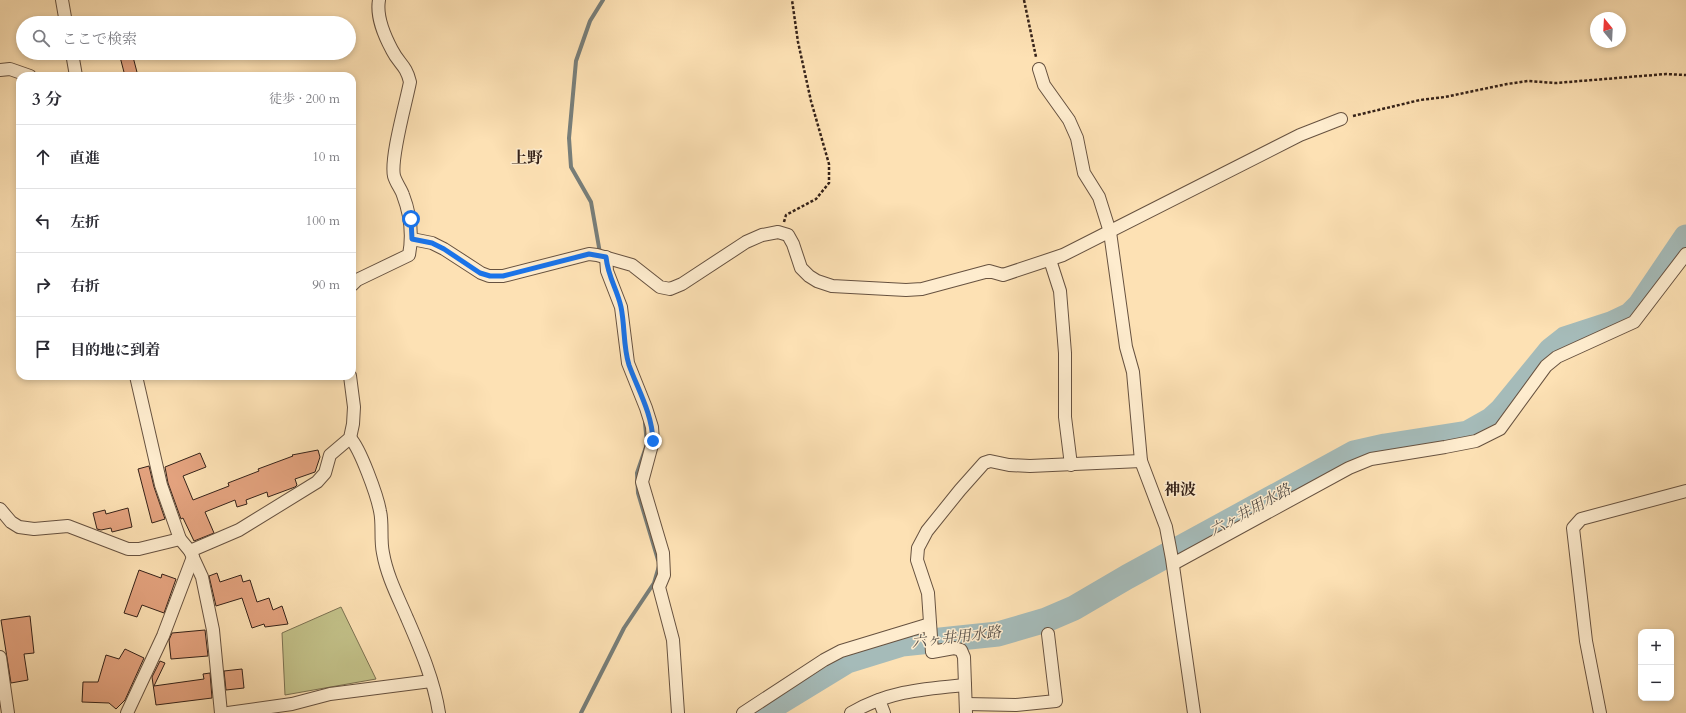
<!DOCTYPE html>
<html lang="ja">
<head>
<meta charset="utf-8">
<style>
  body { margin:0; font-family:Cardo,"Noto Serif JP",serif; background:#f7f7f7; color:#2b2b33 }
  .controls { position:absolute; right:12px; bottom:12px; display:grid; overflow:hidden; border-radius:8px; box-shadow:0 2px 6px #0003 }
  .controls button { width:36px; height:36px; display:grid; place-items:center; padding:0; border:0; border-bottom:1px solid #e1e1e2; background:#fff; color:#2b2b33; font:20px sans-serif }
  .compass { position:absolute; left:1590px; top:12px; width:36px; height:36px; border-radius:50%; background:#fff; box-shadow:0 2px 6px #0003; rotate:342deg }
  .stop { position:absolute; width:12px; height:12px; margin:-9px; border:3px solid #1a73e8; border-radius:50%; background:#fff }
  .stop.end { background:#1a73e8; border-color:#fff; box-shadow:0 1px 4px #0008 }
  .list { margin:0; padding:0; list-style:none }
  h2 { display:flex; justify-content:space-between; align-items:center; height:52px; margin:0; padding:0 16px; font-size:17px }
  h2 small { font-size:13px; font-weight:400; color:#7c7c81 }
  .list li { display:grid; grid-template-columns:26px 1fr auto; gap:12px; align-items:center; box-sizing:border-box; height:64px; padding:0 16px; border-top:1px solid #e1e1e2 }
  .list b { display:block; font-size:15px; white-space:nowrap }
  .list em { font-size:13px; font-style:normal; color:#7c7c81 }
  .icon { flex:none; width:22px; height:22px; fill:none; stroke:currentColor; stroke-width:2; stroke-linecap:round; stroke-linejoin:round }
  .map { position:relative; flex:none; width:1686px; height:713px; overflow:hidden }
  .search { position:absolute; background:#fff; box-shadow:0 2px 6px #0003; left:16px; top:16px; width:340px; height:44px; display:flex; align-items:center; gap:10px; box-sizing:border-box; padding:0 14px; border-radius:22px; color:#7c7c81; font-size:15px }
  .panel { position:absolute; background:#fff; box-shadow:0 2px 6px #0003; left:16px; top:72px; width:340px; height:308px; border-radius:12px }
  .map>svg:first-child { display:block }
  .green { fill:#c3c28a; stroke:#7c7252 }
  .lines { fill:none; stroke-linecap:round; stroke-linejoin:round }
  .stream { stroke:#787e79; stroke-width:4 }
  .river { stroke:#a5bbb9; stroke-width:25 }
  .building { fill:#e4a37f; stroke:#352219 }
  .minor-casing { stroke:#675240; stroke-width:14 }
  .path { stroke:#352219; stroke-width:2.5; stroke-dasharray:3 2; stroke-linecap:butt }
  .minor { stroke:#feecce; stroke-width:12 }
  .route { stroke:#1a73e8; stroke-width:5 }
  .labels { text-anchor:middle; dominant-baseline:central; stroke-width:3; stroke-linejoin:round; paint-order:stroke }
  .water-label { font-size:15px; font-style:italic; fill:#575049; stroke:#feecce }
  .quarter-label { font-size:16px; font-weight:bold; fill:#352219; stroke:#feecce }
</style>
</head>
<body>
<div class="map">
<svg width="1686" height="713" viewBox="0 0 1686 713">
  <rect width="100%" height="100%" fill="#fde1b4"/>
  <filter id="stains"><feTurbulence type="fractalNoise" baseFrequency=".005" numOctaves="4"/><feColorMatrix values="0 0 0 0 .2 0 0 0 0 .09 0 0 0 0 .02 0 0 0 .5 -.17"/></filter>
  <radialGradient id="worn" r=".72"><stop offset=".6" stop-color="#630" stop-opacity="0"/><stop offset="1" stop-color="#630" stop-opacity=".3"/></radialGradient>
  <path class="green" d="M341,607L376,679L285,695L282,633Z"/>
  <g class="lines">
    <g class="stream">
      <path d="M600,253L591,202L571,167L569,138L576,61L590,21L603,0"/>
      <path d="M645,423L647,444L637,473L638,493L658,560"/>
      <path d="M581,713L624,628L654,583L659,566"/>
    </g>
    <path class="river" d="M762,713L847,661L902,644L998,634L1046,620L1074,608L1127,577L1354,453L1385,446L1468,433L1491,420L1502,410L1551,350L1565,339L1611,324L1630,315L1640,305L1686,237"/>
  </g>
  <g class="building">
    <path d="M119,53H132L138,76H125Z"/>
    <path d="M318,450L320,457L315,472L295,479L297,485L295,487L268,497L267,492L246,500L247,504L237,507L235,500L205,512L214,533L194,541L183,518L181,519L168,483L165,467L200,453L206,467L183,476L193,500L229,486L228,483L259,471L258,469L293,456L292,455Z"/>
    <path d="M149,466L154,487L165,519L152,523L138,469Z"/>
    <path d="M128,508L132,527L112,532L111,528L101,530L97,529L93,513L105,510L106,514Z"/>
    <path d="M139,570L161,578L162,574L176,579L164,613L142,605L137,617L124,613Z"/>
    <path d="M217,573L220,582L241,575L243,582L250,580L257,602L269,598L273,610L282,606L288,624L265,627L264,624L252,628L242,598L216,606L209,576Z"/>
    <path d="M30,616L34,653L24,654L28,680L11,683L1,620Z"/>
    <path d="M205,630L208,656L171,659L169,640L172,633Z"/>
    <path d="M125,649L144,658L125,700L116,709L109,703L82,702L83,682H98L106,655L119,659Z"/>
    <path d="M160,661L165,663L154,686L204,679L203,674L210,673L212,698L156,705L152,677Z"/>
    <path d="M242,669L244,688L226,690L224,671Z"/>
  </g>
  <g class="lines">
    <defs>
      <g id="minor">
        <path d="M62,0L66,23"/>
        <path d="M72,53L76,76"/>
        <path d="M1039,69L1044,85L1069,120L1077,138L1084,173L1099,197L1110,232L1126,347L1133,372L1141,461L1166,527L1172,559L1194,713"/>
        <path d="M0,70L10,69L30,76"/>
        <path d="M412,239L432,243L444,249L481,273L489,276H503L589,254L597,255L632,265L660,287L670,289L682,284L746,242L762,235L778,232L788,235L793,244L801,268L809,276L817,281L832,286L906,290L922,289L989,271L1003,275L1063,255L1300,135L1341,119"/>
        <path d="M606,257L607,271L621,307L628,363L646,408L652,427L653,441L642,482L663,553L664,575L659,587L673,640L678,713"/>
        <path d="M1050,260L1060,291L1065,353V417L1071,465"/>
        <path d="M352,285L357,280L409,255C413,234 411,216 403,195C401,189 396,183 394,176C390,158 406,103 410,82C406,65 399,64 392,50C384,35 376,17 379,0"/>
        <path d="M136,376L161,485L180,539L190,551L202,577L213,630L221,713"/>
        <path d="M350,438C360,448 377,495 380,511C383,524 380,539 383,553C387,576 398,597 407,618C420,648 434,680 439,713"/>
        <path d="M0,509L11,522L19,527L34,529L68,526L128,549H139L180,539"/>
        <path d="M190,551L239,530L317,482L325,473L330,455L350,438L353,424L354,407L350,376"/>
        <path d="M1173,564L1349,468L1371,459L1445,447L1476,441L1500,429L1546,366L1557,357L1634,322L1686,254"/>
        <path d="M0,657L8,713"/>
        <path d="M879,700L884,713"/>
        <path d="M966,704L1016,705L1056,701L1048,634"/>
        <path d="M127,713L163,636L193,557"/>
        <path d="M228,713L292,704L330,694L431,681"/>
        <path d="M743,713L824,660L841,651L930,624"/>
        <path d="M851,713C889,691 923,689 965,685"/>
        <path d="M966,713L964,657L961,650L954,648L932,652L928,593L917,560L918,548L927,531L960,490L984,463L990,461L1009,465L1030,466L1141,461"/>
        <path d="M1600,713L1586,641L1573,528L1581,519L1686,491"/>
      </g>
    </defs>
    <use href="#minor" class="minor-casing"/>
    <g class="path">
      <path d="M1024,0L1036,57"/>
      <path d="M1353,116L1420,100L1445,97L1507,84L1528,81L1556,83L1666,74L1686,75"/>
      <path d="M784,222L786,215L816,199L829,183V164L811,101L798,42L792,0"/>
    </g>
    <use href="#minor" class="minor"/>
  </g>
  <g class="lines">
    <path class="route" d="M411,219L412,239L432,243L444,249L480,273L490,276H503L589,254L606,257C608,277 617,289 621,307C625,326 623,346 629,365C638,390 652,413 653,441"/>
  </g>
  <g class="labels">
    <g class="water-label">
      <text transform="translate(1250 510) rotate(-29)">六ヶ井用水路</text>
      <text transform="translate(956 637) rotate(-7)">六ヶ井用水路</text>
    </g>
    <g class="quarter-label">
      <text x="527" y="158">上野</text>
      <text x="1180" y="490">神波</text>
    </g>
  </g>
  <rect width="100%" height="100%" filter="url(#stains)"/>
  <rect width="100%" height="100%" fill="url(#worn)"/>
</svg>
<div class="controls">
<button>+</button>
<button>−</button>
</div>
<svg class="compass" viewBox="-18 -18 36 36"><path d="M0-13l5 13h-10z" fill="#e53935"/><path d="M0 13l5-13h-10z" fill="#7c7c81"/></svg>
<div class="stop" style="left:411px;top:219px"></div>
<div class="stop end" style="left:653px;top:441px"></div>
<div class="search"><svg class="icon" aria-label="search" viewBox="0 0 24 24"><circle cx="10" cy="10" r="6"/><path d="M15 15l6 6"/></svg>ここで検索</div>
<section class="panel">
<h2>3 分<small>徒歩 · 200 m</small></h2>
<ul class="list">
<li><svg class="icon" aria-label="ahead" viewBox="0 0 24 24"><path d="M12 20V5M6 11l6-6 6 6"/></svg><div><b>直進</b></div><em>10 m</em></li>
<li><svg class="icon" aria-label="left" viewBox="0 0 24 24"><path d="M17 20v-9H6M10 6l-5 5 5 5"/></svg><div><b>左折</b></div><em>100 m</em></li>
<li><svg class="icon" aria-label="right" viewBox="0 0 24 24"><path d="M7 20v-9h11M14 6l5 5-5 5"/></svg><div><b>右折</b></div><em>90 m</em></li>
<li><svg class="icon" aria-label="arrive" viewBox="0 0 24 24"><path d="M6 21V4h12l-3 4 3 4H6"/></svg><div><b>目的地に到着</b></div></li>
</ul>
</section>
</div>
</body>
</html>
